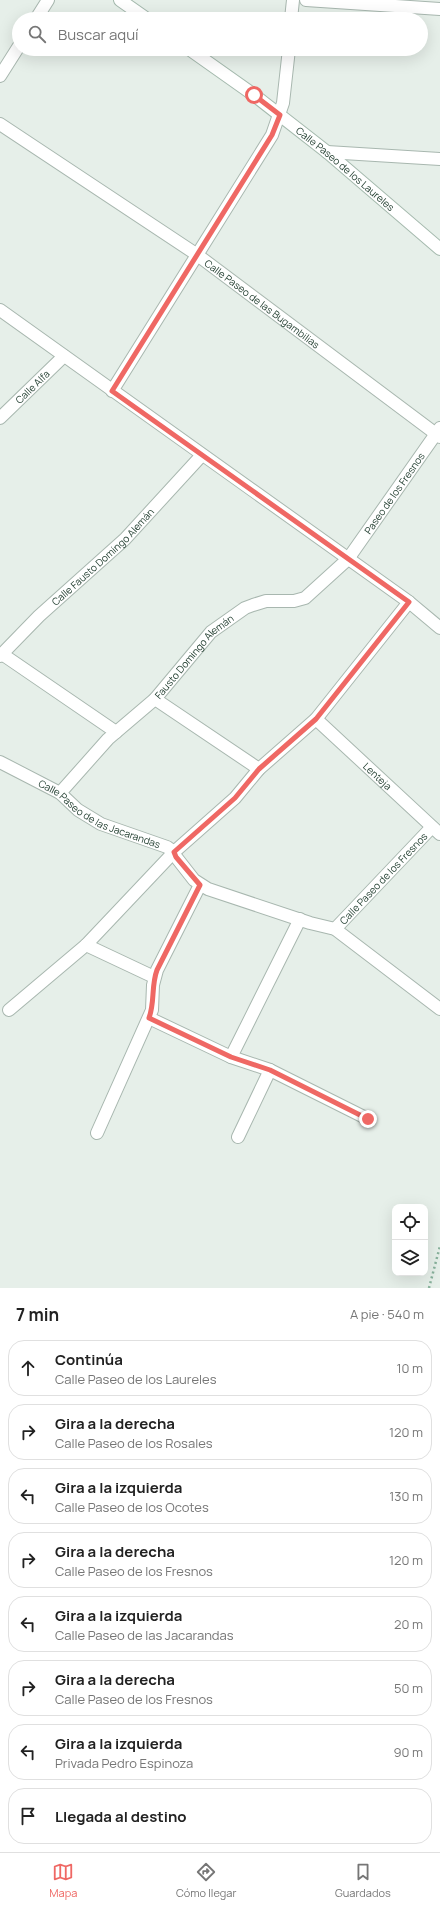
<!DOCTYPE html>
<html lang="es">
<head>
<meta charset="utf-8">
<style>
  body { margin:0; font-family:Manrope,sans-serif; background:#f6f6f6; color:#222 }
  .controls { position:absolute; right:12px; bottom:12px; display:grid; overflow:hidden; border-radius:8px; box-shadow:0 4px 16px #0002 }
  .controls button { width:36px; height:36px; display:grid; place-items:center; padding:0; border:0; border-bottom:1px solid #e0e0e0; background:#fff; color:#222; font:20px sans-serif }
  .stop { position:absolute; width:12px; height:12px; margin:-9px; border:3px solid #ef6864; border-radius:50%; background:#fff }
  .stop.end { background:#ef6864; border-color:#fff; box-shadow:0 1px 4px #0008 }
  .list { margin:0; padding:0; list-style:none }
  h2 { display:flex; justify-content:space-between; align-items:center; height:52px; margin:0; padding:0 16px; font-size:17px }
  h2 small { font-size:13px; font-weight:400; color:#767676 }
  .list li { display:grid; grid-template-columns:26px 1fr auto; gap:12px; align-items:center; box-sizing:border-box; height:56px; margin:0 8px 8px; padding:0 8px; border:1px solid #e0e0e0; border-radius:16px }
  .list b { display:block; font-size:15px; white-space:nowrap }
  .list p { margin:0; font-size:13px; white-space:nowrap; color:#767676 }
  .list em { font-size:13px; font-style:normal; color:#767676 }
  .icon { flex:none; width:22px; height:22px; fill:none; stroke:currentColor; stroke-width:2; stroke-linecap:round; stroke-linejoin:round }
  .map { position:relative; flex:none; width:440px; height:1288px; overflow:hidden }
  .search { position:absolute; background:#fff; box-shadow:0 4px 16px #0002; left:12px; right:12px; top:12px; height:44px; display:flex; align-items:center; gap:10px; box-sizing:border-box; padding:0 14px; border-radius:22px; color:#767676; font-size:15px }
  .sheet { height:564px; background:#fff }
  nav { display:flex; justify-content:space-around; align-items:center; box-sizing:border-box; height:56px; border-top:1px solid #e0e0e0; background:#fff; font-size:11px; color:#767676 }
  nav a { display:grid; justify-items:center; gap:2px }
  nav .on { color:#ef6864 }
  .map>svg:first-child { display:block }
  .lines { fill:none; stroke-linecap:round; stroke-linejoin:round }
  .street-casing { stroke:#a8b7af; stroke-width:14 }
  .secondary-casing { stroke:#a5baae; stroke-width:14 }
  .path { stroke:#87b19b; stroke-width:2.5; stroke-dasharray:2 3; stroke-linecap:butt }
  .street { stroke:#fff; stroke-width:12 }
  .secondary { stroke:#fff; stroke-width:12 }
  .route { stroke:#ef6864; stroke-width:5 }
  .labels { text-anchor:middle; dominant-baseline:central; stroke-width:3; stroke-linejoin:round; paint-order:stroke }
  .street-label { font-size:10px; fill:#254133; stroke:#f7fbf8 }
</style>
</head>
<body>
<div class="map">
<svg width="440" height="1288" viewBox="0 0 440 1288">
  <rect width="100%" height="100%" fill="#e6efe9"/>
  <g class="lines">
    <defs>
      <g id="street">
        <path d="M306,0L440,9"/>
        <path d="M36,19L48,0"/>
        <path d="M291,19L293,0"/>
        <path d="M0,76L19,46"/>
        <path id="s1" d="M0,124L196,254L440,437"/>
        <path d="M327,152L440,159"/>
        <path d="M0,310L409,602L440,628"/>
        <path d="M112,391L272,135L283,103L289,49"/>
        <path id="s2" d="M0,418L64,356"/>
        <path d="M2,654L116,732"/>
        <path id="s3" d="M0,656L39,616L125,539L202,455"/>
        <path d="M155,699L259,769"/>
        <path id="s4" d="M316,719L440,834"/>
        <path id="s5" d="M0,762L60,793L78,810L101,824L167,847L174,852L176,857L194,880L208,889L310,923L335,929L440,1009"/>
        <path id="s6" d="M60,793L108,739L155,699L211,632L245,608L253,605L266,601H294L305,598L348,559L440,428"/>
        <path id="s7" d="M335,929L432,827"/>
        <path d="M86,945L154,977"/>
        <path d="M9,1010L86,945L174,852L235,798L259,769L316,719L409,602"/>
        <path d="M149,1018L231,1057L270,1070L368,1119"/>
        <path d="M231,1057L300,919"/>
        <path d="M97,1133L152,1010L153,985L157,970L200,885"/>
        <path d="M238,1137L270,1070"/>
      </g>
      <g id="secondary">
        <path d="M120,0L147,19"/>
        <path id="s8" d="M189,49L254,95L327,152L440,249"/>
      </g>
    </defs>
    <use href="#street" class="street-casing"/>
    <use href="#secondary" class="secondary-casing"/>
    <path class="path" d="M429,1288L440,1246"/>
    <use href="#street" class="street"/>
    <use href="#secondary" class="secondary"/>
  </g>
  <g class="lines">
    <path class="route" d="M254,95L280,115L272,135L112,391L409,602L316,719L259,769L235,798L174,852L176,857L200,885L157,970C151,986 155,1002 149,1018L231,1057L270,1070L368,1119"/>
  </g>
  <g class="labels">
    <g class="street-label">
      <text stroke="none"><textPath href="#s8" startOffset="197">Calle Paseo de los Laureles</textPath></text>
      <text stroke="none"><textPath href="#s1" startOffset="318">Calle Paseo de las Bugambilias</textPath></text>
      <text stroke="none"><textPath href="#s2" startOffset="45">Calle Alfa</textPath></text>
      <text stroke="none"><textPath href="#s6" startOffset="463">Paseo de los Fresnos</textPath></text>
      <text stroke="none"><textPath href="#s3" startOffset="143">Calle Fausto Domingo Alemán</textPath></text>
      <text stroke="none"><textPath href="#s6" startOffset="192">Fausto Domingo Alemán</textPath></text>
      <text stroke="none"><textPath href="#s4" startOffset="84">Lenteja</textPath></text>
      <text stroke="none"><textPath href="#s5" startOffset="113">Calle Paseo de las Jacarandas</textPath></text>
      <text stroke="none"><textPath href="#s7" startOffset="70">Calle Paseo de los Fresnos</textPath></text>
    </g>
  </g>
</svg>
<div class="controls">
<button><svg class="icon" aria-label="locate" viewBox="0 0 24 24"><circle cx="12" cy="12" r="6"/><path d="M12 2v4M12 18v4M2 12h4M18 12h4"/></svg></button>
<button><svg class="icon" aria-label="layers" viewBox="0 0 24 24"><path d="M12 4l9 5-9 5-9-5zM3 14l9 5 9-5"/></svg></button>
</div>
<div class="stop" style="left:254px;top:95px"></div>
<div class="stop end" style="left:368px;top:1119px"></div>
<div class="search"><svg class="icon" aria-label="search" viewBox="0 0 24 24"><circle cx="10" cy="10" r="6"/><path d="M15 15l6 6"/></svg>Buscar aquí</div>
</div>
<section class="sheet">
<h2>7 min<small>A pie · 540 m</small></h2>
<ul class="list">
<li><svg class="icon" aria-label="ahead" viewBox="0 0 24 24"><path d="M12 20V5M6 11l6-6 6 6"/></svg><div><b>Continúa</b><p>Calle Paseo de los Laureles</p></div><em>10 m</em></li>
<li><svg class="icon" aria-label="right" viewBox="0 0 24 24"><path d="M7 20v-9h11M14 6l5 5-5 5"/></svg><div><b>Gira a la derecha</b><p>Calle Paseo de los Rosales</p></div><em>120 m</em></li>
<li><svg class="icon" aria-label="left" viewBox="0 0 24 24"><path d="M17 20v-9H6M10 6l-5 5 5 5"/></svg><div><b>Gira a la izquierda</b><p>Calle Paseo de los Ocotes</p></div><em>130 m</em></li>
<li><svg class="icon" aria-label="right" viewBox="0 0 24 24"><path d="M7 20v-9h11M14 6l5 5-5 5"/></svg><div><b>Gira a la derecha</b><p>Calle Paseo de los Fresnos</p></div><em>120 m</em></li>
<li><svg class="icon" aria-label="left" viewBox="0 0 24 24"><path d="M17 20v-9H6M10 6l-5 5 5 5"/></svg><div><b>Gira a la izquierda</b><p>Calle Paseo de las Jacarandas</p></div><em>20 m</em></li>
<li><svg class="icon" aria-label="right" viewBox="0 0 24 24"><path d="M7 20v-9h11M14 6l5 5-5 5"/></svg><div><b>Gira a la derecha</b><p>Calle Paseo de los Fresnos</p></div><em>50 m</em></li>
<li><svg class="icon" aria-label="left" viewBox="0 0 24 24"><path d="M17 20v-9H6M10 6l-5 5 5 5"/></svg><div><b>Gira a la izquierda</b><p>Privada Pedro Espinoza</p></div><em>90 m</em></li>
<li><svg class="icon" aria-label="arrive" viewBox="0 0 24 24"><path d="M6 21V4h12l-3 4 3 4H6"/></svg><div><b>Llegada al destino</b></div></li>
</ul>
</section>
<nav>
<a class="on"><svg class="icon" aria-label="map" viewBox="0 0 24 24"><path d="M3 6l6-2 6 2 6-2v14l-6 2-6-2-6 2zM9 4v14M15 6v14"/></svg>Mapa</a>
<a><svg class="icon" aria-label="directions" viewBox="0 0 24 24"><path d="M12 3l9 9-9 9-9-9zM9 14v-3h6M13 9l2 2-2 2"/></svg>Cómo llegar</a>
<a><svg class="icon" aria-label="saved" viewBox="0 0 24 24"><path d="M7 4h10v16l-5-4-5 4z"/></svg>Guardados</a>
</nav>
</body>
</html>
